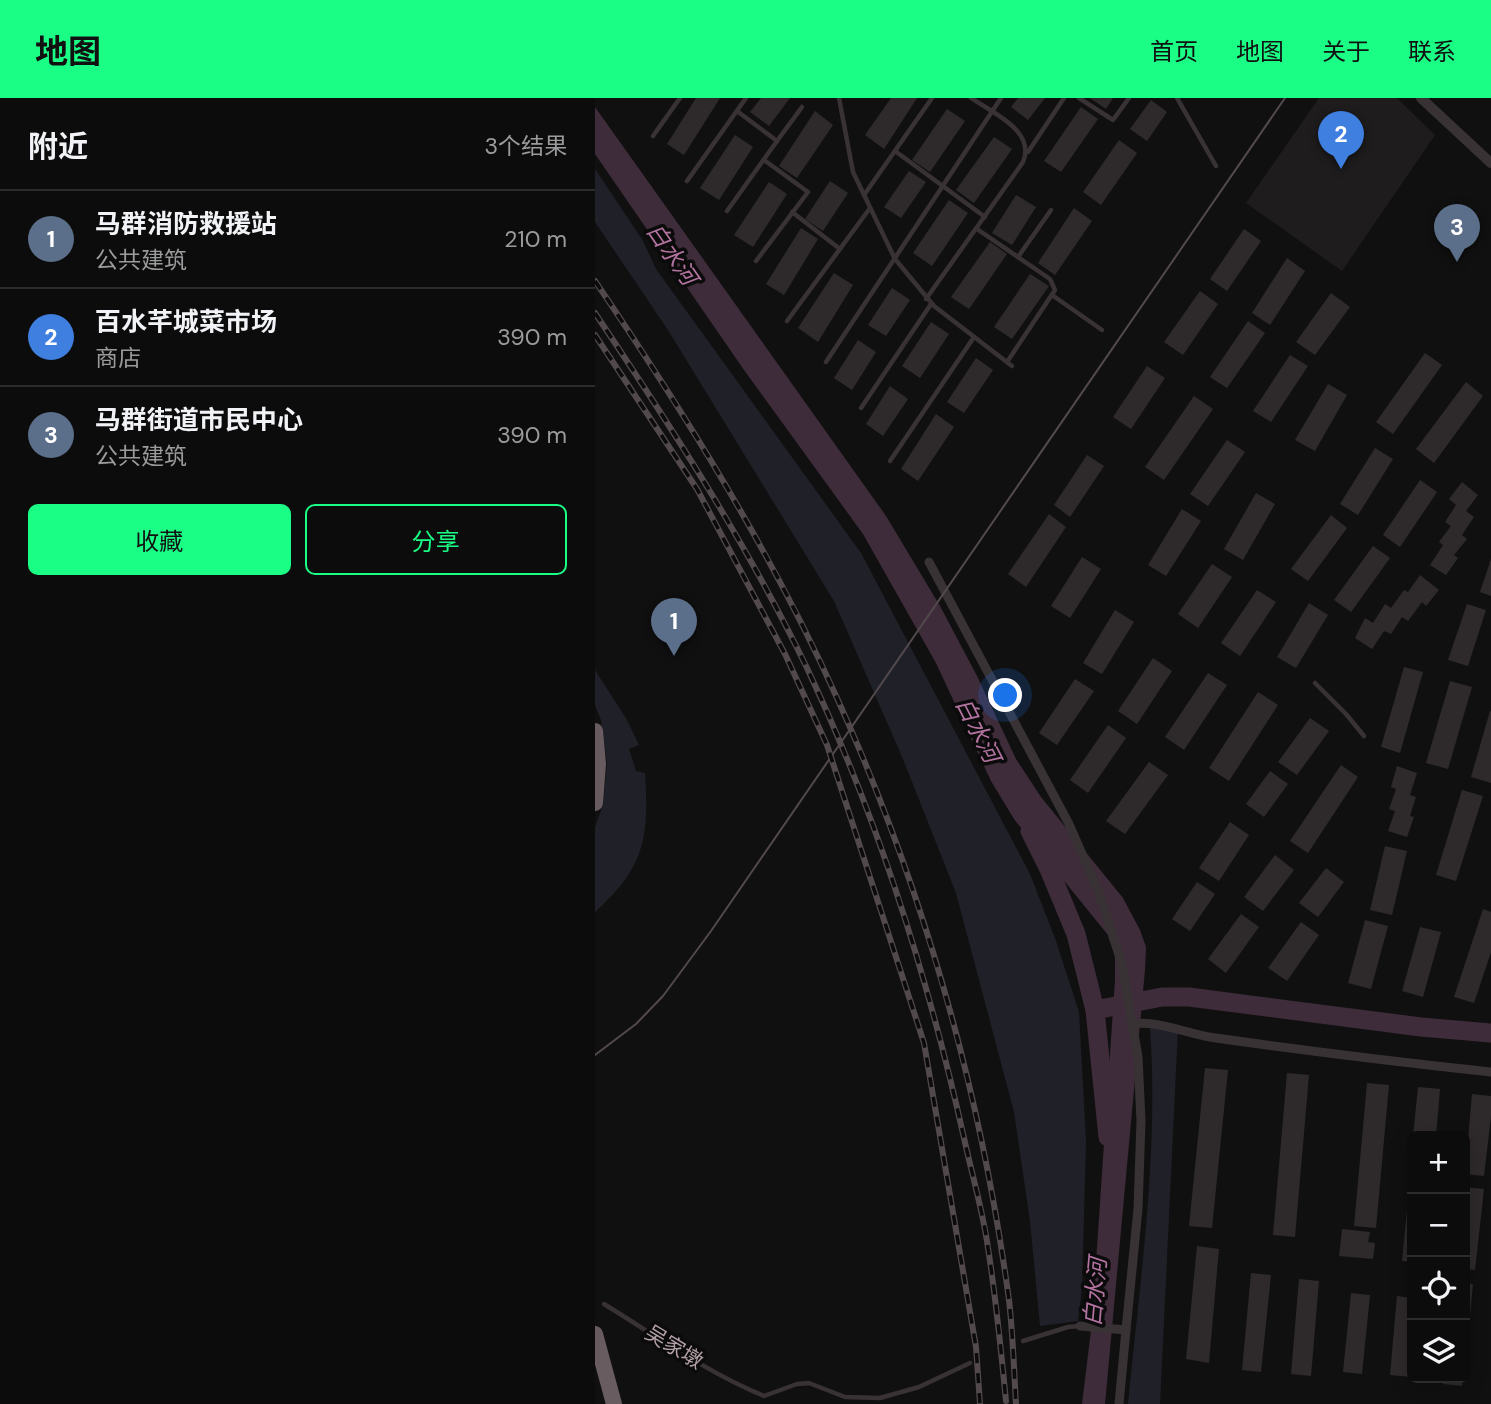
<!DOCTYPE html>
<html lang="zh">
<head>
<meta charset="utf-8">
<style>
  body { margin:0; font-family:"DM Sans","Noto Sans SC",sans-serif; background:#161515; color:#f1f3f6 }
  .controls { position:absolute; right:21px; bottom:21px; display:grid; overflow:hidden; border-radius:10px; box-shadow:0 4px 18px #0003 }
  .controls button { width:63px; height:63px; display:grid; place-items:center; padding:0; border:0; border-bottom:2px solid #2d2c2d; background:#0d0c0c; color:#f1f3f6; font:35px sans-serif }
  .you { position:absolute; left:411px; top:598px; width:24px; height:24px; margin:-18px; border:5px solid #fff; border-radius:50%; background:#1a73e8; box-shadow:0 0 0 10px #1a73e833 }
  .badge { display:grid; place-items:center; width:46px; height:46px; border-radius:50%; background:#1bfe86; color:#fff; font-size:23px; font-weight:700 }
  .pin { position:absolute; translate:-50% -58px; filter:drop-shadow(0 2px 4px #0008) }
  .pin::after { content:''; position:absolute; top:37px; width:24px; height:21px; background:inherit; clip-path:polygon(0 0,100% 0,50% 100%) }
  .list { margin:0; padding:0; list-style:none }
  h2 { display:flex; justify-content:space-between; align-items:center; height:91px; margin:0; padding:0 28px; font-size:30px }
  h2 small { font-size:23px; font-weight:400; color:#9a9b9d }
  .list li { display:grid; grid-template-columns:46px 1fr auto; gap:21px; align-items:center; box-sizing:border-box; height:98px; padding:0 28px; border-top:2px solid #2d2c2d }
  .list b { display:block; font-size:26px; white-space:nowrap }
  .list p { margin:0; font-size:23px; white-space:nowrap; color:#9a9b9d }
  .list em { font-size:23px; font-style:normal; color:#9a9b9d }
  .actions { display:flex; gap:14px; padding:21px 28px }
  .actions a { flex:1; padding:16px 0; border:2px solid #1bfe86; border-radius:10px; text-align:center; font-size:24px; color:#1bfe86 }
  .actions .main { background:#1bfe86; color:#111 }
  .icon { flex:none; width:38px; height:38px; fill:none; stroke:currentColor; stroke-width:2; stroke-linecap:round; stroke-linejoin:round }
  .map { position:relative; flex:none; width:896px; height:1306px; overflow:hidden }
  header { display:flex; align-items:center; gap:42px; box-sizing:border-box; height:98px; padding:0 35px; background:#1bfe86; color:#111 }
  header strong { font-size:33px }
  nav { display:flex; gap:38px; margin-inline-start:auto; font-size:24px }
  main { display:flex }
  aside { flex:1; background:#0d0c0c }
  .map>svg:first-child { display:block }
  .built { fill:#1e1c1c }
  .green { fill:#202029 }
  .water { fill:#3f2c3a }
  .lines { fill:none; stroke-linecap:round; stroke-linejoin:round }
  .river { stroke:#3f2c3a; stroke-width:19 }
  .building { fill:#2e2a2b }
  .service { stroke:#383235; stroke-width:4.5 }
  .minor { stroke:#383235; stroke-width:9 }
  .tertiary { stroke:#383235; stroke-width:10 }
  .motorway { stroke:#685c61; stroke-width:16 }
  .tram { stroke:#52494d; stroke-width:2 }
  .rail-casing { stroke:#52494d; stroke-width:6 }
  .rail { stroke:#0c0b0b; stroke-width:3.5; stroke-dasharray:10; stroke-linecap:butt }
  .labels { text-anchor:middle; dominant-baseline:central; stroke-width:7; stroke-linejoin:round; paint-order:stroke }
  .street-label { font-size:21px; fill:#b3a0a9; stroke:#0c0b0b }
  .water-label { font-size:23px; font-style:italic; fill:#b273a0; stroke:#0c0b0b }
</style>
</head>
<body>
<header>
<strong>地图</strong>
<nav><a>首页</a><a>地图</a><a>关于</a><a>联系</a></nav>
</header>
<main>
<aside>
<h2>附近<small>3个结果</small></h2>
<ul class="list">
<li><span class="badge" style="background:#5c6f8a">1</span><div><b>马群消防救援站</b><p>公共建筑</p></div><em>210 m</em></li>
<li><span class="badge" style="background:#3f7fe0">2</span><div><b>百水芊城菜市场</b><p>商店</p></div><em>390 m</em></li>
<li><span class="badge" style="background:#5c6f8a">3</span><div><b>马群街道市民中心</b><p>公共建筑</p></div><em>390 m</em></li>
</ul>
<div class="actions"><a class="main">收藏</a><a>分享</a></div>
</aside>
<div class="map">
<svg width="896" height="1306" viewBox="0 0 896 1306">
  <rect width="100%" height="100%" fill="#111010"/>
  <path class="built" d="M724,0H802L840,37L747,173L651,105Z"/>
  <g class="green">
    <path d="M0,71L48,143L61,171L266,455L435,776L461,843L484,914L491,1043L487,1190L483,1223L445,1228L435,1123L419,1014L361,795L308,661L239,503L73,232L0,124Z"/>
    <path d="M0,572L32,622L44,647L34,651L41,673L50,675C54,740 50,769 0,814V729L8,707L12,665L6,622L0,607Z"/>
    <path d="M555,930H583L565,1306H533C545,1182 564,1055 555,930Z"/>
  </g>
  <path class="water" d="M0,9L291,418L345,508L382,578L421,661L446,699L528,800L545,832L551,849L550,872L510,1306H487L497,1224L520,882V856L513,837L419,721L396,683L341,565L268,436L149,272L0,56Z"/>
  <g class="lines">
    <g class="river">
      <path d="M435,733L454,771L481,836L500,912L513,1039"/>
      <path d="M500,912L567,899H594L826,929L896,935"/>
    </g>
  </g>
  <g class="building">
    <path d="M101,0H125L89,57L72,46Z"/>
    <path d="M166,0H195L174,28L155,14Z"/>
    <path d="M296,0H322L289,51L270,37Z"/>
    <path d="M423,0H450L433,22L416,9Z"/>
    <path d="M495,0H518L511,11Z"/>
    <path d="M556,2L572,14L552,43L535,31Z"/>
    <path d="M486,9L503,21L466,74L449,63Z"/>
    <path d="M352,11L370,23L335,74L317,62Z"/>
    <path d="M220,13L238,27L202,80L184,68Z"/>
    <path d="M140,37L158,49L124,102L105,90Z"/>
    <path d="M399,39L417,51L379,105L361,92Z"/>
    <path d="M524,42L542,55L506,107L488,94Z"/>
    <path d="M314,73L331,84L306,120L289,109Z"/>
    <path d="M235,83L253,95L228,133L210,121Z"/>
    <path d="M174,84L192,96L158,149L139,137Z"/>
    <path d="M421,97L441,109L417,147L397,135Z"/>
    <path d="M354,102L373,115L337,168L318,155Z"/>
    <path d="M479,110L497,123L460,177L443,165Z"/>
    <path d="M206,130L223,141L189,197L171,186Z"/>
    <path d="M649,131L666,143L632,193L615,181Z"/>
    <path d="M395,144L412,156L374,211L356,199Z"/>
    <path d="M692,160L710,173L675,227L657,215Z"/>
    <path d="M239,175L258,187L223,244L203,230Z"/>
    <path d="M435,176L454,188L417,241L399,229Z"/>
    <path d="M297,190L315,202L291,238L273,227Z"/>
    <path d="M605,193L623,206L588,257L569,244Z"/>
    <path d="M736,195L755,209L720,257L701,244Z"/>
    <path d="M653,223L670,235L632,290L615,279Z"/>
    <path d="M336,224L354,236L325,280L307,268Z"/>
    <path d="M263,242L281,254L257,292L239,280Z"/>
    <path d="M830,255L847,267L798,336L781,324Z"/>
    <path d="M695,257L713,268L676,324L658,313Z"/>
    <path d="M381,260L398,272L369,315L352,304Z"/>
    <path d="M552,268L570,280L536,331L518,319Z"/>
    <path d="M871,284L888,298L839,365L821,351Z"/>
    <path d="M733,286L752,297L720,353L700,342Z"/>
    <path d="M295,288L313,301L288,338L271,326Z"/>
    <path d="M599,298L618,311L569,382L550,369Z"/>
    <path d="M341,316L359,329L323,383L306,371Z"/>
    <path d="M632,342L650,354L613,408L595,396Z"/>
    <path d="M780,350L798,361L763,417L745,406Z"/>
    <path d="M492,357L509,368L475,419L459,407Z"/>
    <path d="M825,382L842,394L805,449L788,437Z"/>
    <path d="M867,384L883,397L871,413L879,419L867,437L872,441L859,457L863,460L851,477L835,467L848,447L844,444L856,428L850,424L861,407L854,401Z"/>
    <path d="M661,395L680,406L648,462L629,451Z"/>
    <path d="M587,411L606,423L571,478L553,467Z"/>
    <path d="M454,416L471,429L431,489L413,476Z"/>
    <path d="M736,417L752,430L713,483L696,471Z"/>
    <path d="M778,448L795,460L756,514L739,502Z"/>
    <path d="M487,459L506,471L475,520L456,508Z"/>
    <path d="M896,461V498L885,494Z"/>
    <path d="M617,466L637,479L603,530L583,516Z"/>
    <path d="M825,477L844,492L831,508L827,504L813,523L807,519L796,536L789,533L777,551L760,540L770,520L778,525L790,506L796,510L809,492L813,494Z"/>
    <path d="M662,492L681,504L645,558L626,545Z"/>
    <path d="M714,505L733,517L701,570L682,559Z"/>
    <path d="M872,506L891,512L873,568L853,562Z"/>
    <path d="M520,512L539,524L507,576L488,565Z"/>
    <path d="M558,560L577,573L542,626L523,613Z"/>
    <path d="M809,569L828,574L805,655L786,649Z"/>
    <path d="M613,575L632,587L589,652L570,639Z"/>
    <path d="M480,581L499,593L462,647L444,635Z"/>
    <path d="M855,583L877,589L853,671L831,665Z"/>
    <path d="M663,594L683,607L634,683L614,670Z"/>
    <path d="M895,613H896V685L876,679Z"/>
    <path d="M715,620L734,633L702,677L683,664Z"/>
    <path d="M513,627L531,640L493,695L475,682Z"/>
    <path d="M554,664L573,677L530,736L511,723Z"/>
    <path d="M746,667L763,679L713,755L695,743Z"/>
    <path d="M802,668L822,675L815,697L821,699L815,718L819,719L812,739L793,733L800,713L794,711L801,691L796,689Z"/>
    <path d="M675,673L693,686L669,719L651,706Z"/>
    <path d="M867,692L888,698L861,783L841,777Z"/>
    <path d="M635,724L654,737L624,783L604,770Z"/>
    <path d="M790,748L812,753L797,817L775,812Z"/>
    <path d="M680,757L699,772L668,813L649,799Z"/>
    <path d="M731,770L749,784L723,819L704,805Z"/>
    <path d="M602,784L620,796L595,833L577,821Z"/>
    <path d="M888,811L896,814V854L879,905L859,899Z"/>
    <path d="M646,816L664,829L631,875L613,861Z"/>
    <path d="M770,822L793,828L776,891L753,885Z"/>
    <path d="M706,824L724,837L692,883L673,870Z"/>
    <path d="M825,829L846,834L828,899L807,893Z"/>
    <path d="M610,970L633,972L617,1130L594,1128Z"/>
    <path d="M692,975L714,977L700,1139L678,1137Z"/>
    <path d="M772,985L794,987L781,1130L759,1128Z"/>
    <path d="M823,989L845,991L841,1038H818Z"/>
    <path d="M877,996L896,998V1018L889,1078L870,1076Z"/>
    <path d="M815,1081L817,1082V1164L807,1163Z"/>
    <path d="M870,1089L889,1091L880,1172L870,1171Z"/>
    <path d="M747,1131L775,1134L773,1144L780,1145L778,1161L744,1158Z"/>
    <path d="M602,1148L624,1151L614,1265L591,1261Z"/>
    <path d="M656,1175L676,1177L666,1274L647,1272Z"/>
    <path d="M704,1181L724,1183L716,1278L696,1276Z"/>
    <path d="M870,1185L878,1186L872,1248H870Z"/>
    <path d="M756,1195L775,1197L767,1276L748,1274Z"/>
    <path d="M802,1198L817,1200V1279L795,1277Z"/>
    <path d="M849,1280H868L867,1288L848,1286Z"/>
  </g>
  <g class="lines">
    <g class="service">
      <path d="M244,0L258,74L300,161L339,208L417,268"/>
      <path d="M484,0L518,22L534,0"/>
      <path d="M582,0L621,68"/>
      <path d="M58,38L85,0"/>
      <path d="M182,43L207,9"/>
      <path d="M300,53L390,119"/>
      <path d="M433,54L469,0"/>
      <path d="M92,83L151,0"/>
      <path d="M269,97L337,0"/>
      <path d="M132,113L182,43L142,13"/>
      <path d="M197,114L245,151"/>
      <path d="M382,131L455,181L460,192L412,264"/>
      <path d="M423,159L456,112"/>
      <path d="M161,163L213,94L169,62"/>
      <path d="M457,197L507,232"/>
      <path d="M331,201L428,64C441,33 398,15 376,0"/>
      <path d="M192,223L275,110"/>
      <path d="M231,264L406,0"/>
      <path d="M266,310L336,206"/>
      <path d="M295,363L379,239"/>
      <path d="M720,585L751,616L769,638"/>
      <path d="M9,1206C61,1238 113,1275 169,1298L202,1286L214,1285L250,1299L285,1300L324,1289L375,1265"/>
      <path d="M428,1243L473,1229L484,1228"/>
    </g>
    <g class="minor">
      <path d="M334,464L474,726L504,795L527,866L543,959L546,1023L543,1111L531,1232"/>
      <path d="M538,926C565,922 594,937 621,940C713,953 804,964 896,974"/>
      <path d="M485,1228L531,1232L524,1306"/>
    </g>
    <path class="tertiary" d="M826,0L896,65"/>
    <g class="motorway">
      <path d="M0,633L3,666L0,705"/>
      <path d="M0,1236L19,1306"/>
    </g>
    <path class="tram" d="M0,957L41,926L68,898L116,833L690,0"/>
    <defs>
      <g id="rail">
        <path d="M0,183C90,316 176,453 242,600C328,790 386,995 414,1202C418,1237 419,1272 421,1306"/>
        <path d="M0,215C77,330 152,446 212,570C283,720 333,879 369,1040C377,1077 388,1113 393,1150C401,1200 406,1252 411,1303"/>
        <path d="M0,237L102,391L190,556L232,647L329,945L381,1249L385,1306"/>
      </g>
    </defs>
    <use href="#rail" class="rail-casing"/>
    <use href="#rail" class="rail"/>
  </g>
  <g class="labels">
    <g class="street-label">
      <text transform="translate(79 1249) rotate(31)">吴家墩</text>
    </g>
    <g class="water-label">
      <text transform="translate(77 156) rotate(55)">白水河</text>
      <text transform="translate(383 632) rotate(63)">白水河</text>
      <text transform="translate(500 1194) rotate(-85)">白水河</text>
    </g>
  </g>
</svg>
<div class="controls">
<button>+</button>
<button>−</button>
<button><svg class="icon" aria-label="locate" viewBox="0 0 24 24"><circle cx="12" cy="12" r="6"/><path d="M12 2v4M12 18v4M2 12h4M18 12h4"/></svg></button>
<button><svg class="icon" aria-label="layers" viewBox="0 0 24 24"><path d="M12 4l9 5-9 5-9-5zM3 14l9 5 9-5"/></svg></button>
</div>
<div class="you"></div>
<div class="pin badge" style="left:79px;top:558px;background:#5c6f8a">1</div>
<div class="pin badge" style="left:746px;top:71px;background:#3f7fe0">2</div>
<div class="pin badge" style="left:862px;top:164px;background:#5c6f8a">3</div>
</div>
</main>
</body>
</html>
